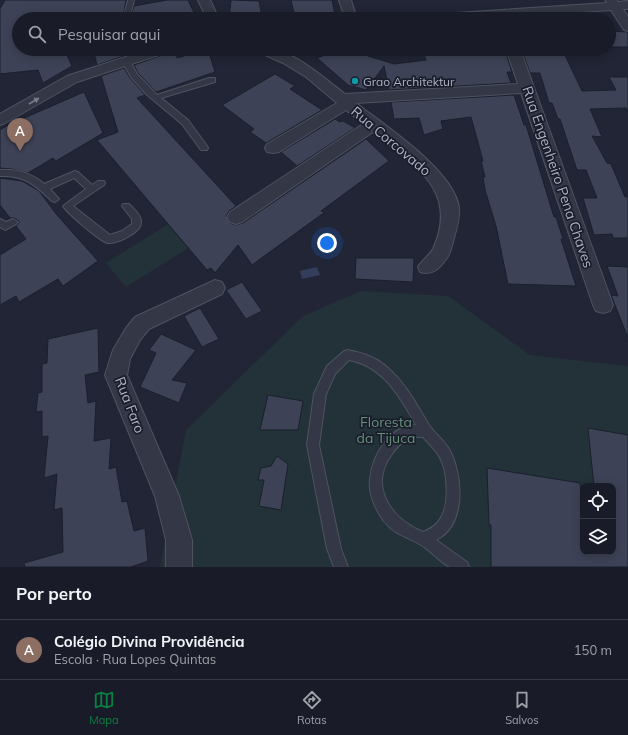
<!DOCTYPE html>
<html lang="pt">
<head>
<meta charset="utf-8">
<style>
  body { margin:0; font-family:Mulish,sans-serif; background:#262934; color:#f1f3f6 }
  .controls { position:absolute; right:12px; bottom:12px; display:grid; overflow:hidden; border-radius:8px; box-shadow:0 2px 10px #0003 }
  .controls button { width:36px; height:36px; display:grid; place-items:center; padding:0; border:0; border-bottom:1px solid #373a45; background:#191c28; color:#f1f3f6; font:20px sans-serif }
  .you { position:absolute; left:327px; top:243px; width:14px; height:14px; margin:-10px; border:3px solid #fff; border-radius:50%; background:#1a73e8; box-shadow:0 0 0 6px #1a73e833 }
  .badge { display:grid; place-items:center; width:26px; height:26px; border-radius:50%; background:#0b8043; color:#fff; font-size:13px; font-weight:700 }
  .pin { position:absolute; translate:-50% -33px; filter:drop-shadow(0 1px 2px #0008) }
  .pin::after { content:''; position:absolute; top:21px; width:14px; height:12px; background:inherit; clip-path:polygon(0 0,100% 0,50% 100%) }
  .list { margin:0; padding:0; list-style:none }
  h2 { display:flex; justify-content:space-between; align-items:center; height:52px; margin:0; padding:0 16px; font-size:17px }
  h2 small { font-size:13px; font-weight:400; color:#9fa1a8 }
  .list li { display:grid; grid-template-columns:26px 1fr auto; gap:12px; align-items:center; box-sizing:border-box; height:60px; padding:0 16px; border-top:1px solid #373a45 }
  .list b { display:block; font-size:15px; white-space:nowrap }
  .list p { margin:0; font-size:13px; white-space:nowrap; color:#9fa1a8 }
  .list em { font-size:13px; font-style:normal; color:#9fa1a8 }
  .icon { flex:none; width:22px; height:22px; fill:none; stroke:currentColor; stroke-width:2; stroke-linecap:round; stroke-linejoin:round }
  .map { position:relative; flex:none; width:628px; height:567px; overflow:hidden }
  .search { position:absolute; background:#191c28; box-shadow:0 2px 10px #0003; left:12px; right:12px; top:12px; height:44px; display:flex; align-items:center; gap:10px; box-sizing:border-box; padding:0 14px; border-radius:22px; color:#9fa1a8; font-size:15px }
  .sheet { height:112px; background:#191c28 }
  nav { display:flex; justify-content:space-around; align-items:center; box-sizing:border-box; height:56px; border-top:1px solid #373a45; background:#191c28; font-size:11px; color:#9fa1a8 }
  nav a { display:grid; justify-items:center; gap:2px }
  nav .on { color:#0b8043 }
  .map>svg:first-child { display:block }
  .green { fill:#233238; fill-rule:evenodd }
  .water { fill:#353d5c }
  .building { fill:#3d4256; stroke:#1b1f2d }
  .lines { fill:none; stroke-linecap:round; stroke-linejoin:round }
  .service-casing { stroke:#4e5261; stroke-width:2 }
  .minor-casing { stroke:#4e5261; stroke-width:2 }
  .service { fill:#343846; fill-rule:evenodd }
  .minor { fill:#343846; fill-rule:evenodd }
  .oneway { fill:#777b8b }
  .culture-dot { fill:#0f9aa8; stroke:#1a1d2b; stroke-width:1.5 }
  .labels { text-anchor:middle; dominant-baseline:central; stroke-width:3.5; stroke-linejoin:round; paint-order:stroke }
  .far-poi-label { font-size:12px; fill:#aeb2c3; stroke:#1a1d2b; text-anchor:start }
  .street-label { font-size:14px; fill:#aeb2c3; stroke:#1a1d2b }
  .park-label { font-size:14px; fill:#67927a; stroke:#1a1d2b }
</style>
</head>
<body>
<div class="map">
<svg width="628" height="567" viewBox="0 0 628 567">
  <rect width="100%" height="100%" fill="#212535"/>
  <g class="green">
    <path d="M168,224L188,248L126,287L106,263Z"/>
    <path d="M361,291L448,296L530,355L628,366V567H160L186,430L303,316ZM583,486H613V552H583Z"/>
  </g>
  <path class="water" d="M317,267L320,275L302,279L300,271Z"/>
  <g class="building">
    <path d="M5,0H126L124,12L127,15L132,13L134,6L167,0H188L197,19H19V49H64L72,66L43,83L38,70L0,74V9Z"/>
    <path d="M231,0L259,1L262,17H259L260,19H229Z"/>
    <path d="M291,0H332L335,15L295,18Z"/>
    <path d="M609,31L628,32V47H609Z"/>
    <path d="M93,49H145L97,65Z"/>
    <path d="M171,49H176L177,58L208,49L215,72L156,92L138,73L134,65L168,53Z"/>
    <path d="M342,49H366L368,56L394,64L426,60L422,49H442L443,52L485,50H505L512,72H507L511,83L389,90L384,66L366,90L348,85L317,58Z"/>
    <path d="M526,49H562L582,91L616,90L609,77H628V112L626,108L590,109L602,137L592,136L607,163L611,164L625,197H628V238H613L612,234L594,235L583,198H597L586,170H577L560,119H558L552,103H549L540,73H530L522,51H527Z"/>
    <path d="M124,68L130,78L145,95L137,98L236,206L229,211L226,216L230,223L236,225L243,223L366,139L389,161L321,211L325,212L252,265L238,245L215,273L211,268L207,270L97,140L118,132L101,76Z"/>
    <path d="M275,74L295,86L290,89L322,110L266,143L250,132L254,129L222,105Z"/>
    <path d="M84,92L103,133L56,161L53,158L28,173L12,169L0,168V130L8,125Z"/>
    <path d="M514,95L524,125H526L554,217H556L563,239H561L576,286L508,284L496,226L485,190L483,177H485L481,161H483L471,117L441,121L443,129L424,135L419,118L394,119L391,102Z"/>
    <path d="M335,119L340,122L343,121L355,128L297,166L281,152Z"/>
    <path d="M0,178L22,181L39,191L57,215L98,261L63,286L58,279L19,302L16,296L0,305V255L26,239L16,226L19,223V221L14,218H10L0,205Z"/>
    <path d="M356,258H414L413,282L355,279Z"/>
    <path d="M607,266L628,267V338L611,295L618,296Z"/>
    <path d="M242,282L262,311L246,319L226,290Z"/>
    <path d="M200,308L219,339L202,347L184,316Z"/>
    <path d="M98,328L99,372L85,375L88,403L96,401L94,441L111,438L109,469L116,467L122,502L127,501L134,531L145,528L148,561L131,567H25L24,563L63,552L62,508L54,510L57,474L44,478L48,436L42,437V411L36,412L38,393L42,392V364L47,363L48,339Z"/>
    <path d="M161,334L196,350L172,380L187,383L179,403L140,387L156,353L149,350Z"/>
    <path d="M268,395L303,401L298,430H260Z"/>
    <path d="M588,428L628,435V567H491V525H489L487,468L580,483L583,514V552H613V486H594Z"/>
    <path d="M277,456L288,464L281,510L259,506L264,480H258L261,468L271,466Z"/>
  </g>
  <g class="lines">
    <defs>
      <g id="service">
        <path d="M128,0H134L131,12L128,14L125,12Z"/>
        <path d="M123,59H129L137,74L157,95L209,78H215V82L161,98L188,120L207,146L208,148L207,150H201L182,124L146,94L131,77L122,61Z"/>
        <path d="M0,170C17,169 31,173 44,184L75,171L78,172L92,185L98,181H104L105,183L104,185L73,206L110,235L122,231L132,224V219L122,206L123,204H129C133,208 141,215 141,221C143,232 117,244 108,243C101,242 66,212 63,206L86,189L74,178L50,189L59,199L55,202L52,201C35,185 25,175 0,176Z"/>
        <path d="M0,219L6,222L13,219L18,222L16,224L5,230L0,227Z"/>
        <path d="M347,350C363,353 376,357 388,368C406,384 417,405 429,425C435,434 444,440 449,449C463,474 467,525 436,540L467,562L469,567C464,567 455,567 450,567C441,563 430,550 421,545C407,536 394,535 383,520C375,508 368,493 370,479C372,456 390,425 416,425C400,397 383,366 349,360L335,374L326,394L319,445L341,549L348,567H334L327,549L307,445L314,394L327,366L343,352ZM410,437H423C428,443 435,449 439,456C448,470 450,505 440,519C436,526 430,529 423,532C391,519 368,486 392,454C397,447 402,441 410,437Z"/>
      </g>
      <g id="minor">
        <path d="M198,0H210L219,19H207Z"/>
        <path d="M339,0H351L357,19H345Z"/>
        <path d="M605,0H617L618,2L628,1V9H623L628,17V31L624,30L611,10L479,19H419L421,16L425,15L607,3Z"/>
        <path d="M150,49H170L168,52L77,82L5,123L0,125V114L67,76Z"/>
        <path d="M256,49C262,49 269,48 275,49C301,57 324,78 345,94L518,84L506,49H520L613,305L610,311L603,313L596,311L593,305L521,93L356,103C384,125 455,171 459,208C460,218 457,228 454,238C452,245 451,252 447,258C440,268 433,276 420,272L418,267C422,260 429,256 433,249C460,189 413,165 373,132L242,222L236,224L230,222L227,217L230,212L363,124L346,110L279,152L273,153L267,152L265,148L267,144L337,103L306,77L283,63L258,52Z"/>
        <path d="M215,280L222,282L225,288L222,294L149,329L140,340L130,359L127,375L179,496L192,540V567H166V540L155,496L105,375L113,350L126,328L135,317Z"/>
      </g>
    </defs>
    <use href="#service" class="service-casing"/>
    <use href="#minor" class="minor-casing"/>
    <use href="#service" class="service"/>
    <use href="#minor" class="minor"/>
  </g>
  <defs><path id="oneway-solid" d="M-6-.8H1V-3.2L6.5 0L1 3.2V.8H-6Z"/></defs>
  <use class="oneway" href="#oneway-solid" transform="translate(34 101) rotate(-30)"/>
  <circle class="culture-dot" cx="355" cy="81" r="4"/>
  <g class="labels">
    <g class="far-poi-label">
      <text x="363" y="81">Grao Architektur</text>
    </g>
    <g class="street-label">
      <text transform="translate(391 141) rotate(40)">Rua Corcovado</text>
      <text transform="translate(558 177) rotate(71)">Rua Engenheiro Pena Chaves</text>
      <text transform="translate(130 405) rotate(69)">Rua Faro</text>
    </g>
    <g class="park-label">
      <text x="386" y="422">Floresta<tspan x="386" dy="16">da Tijuca</tspan></text>
    </g>
  </g>
</svg>
<div class="controls">
<button><svg class="icon" aria-label="locate" viewBox="0 0 24 24"><circle cx="12" cy="12" r="6"/><path d="M12 2v4M12 18v4M2 12h4M18 12h4"/></svg></button>
<button><svg class="icon" aria-label="layers" viewBox="0 0 24 24"><path d="M12 4l9 5-9 5-9-5zM3 14l9 5 9-5"/></svg></button>
</div>
<div class="you"></div>
<div class="pin badge" style="left:20px;top:151px;background:#8d6e63">A</div>
<div class="search"><svg class="icon" aria-label="search" viewBox="0 0 24 24"><circle cx="10" cy="10" r="6"/><path d="M15 15l6 6"/></svg>Pesquisar aqui</div>
</div>
<section class="sheet">
<h2>Por perto<small></small></h2>
<ul class="list">
<li><span class="badge" style="background:#8d6e63">A</span><div><b>Colégio Divina Providência</b><p>Escola · Rua Lopes Quintas</p></div><em>150 m</em></li>
</ul>
</section>
<nav>
<a class="on"><svg class="icon" aria-label="map" viewBox="0 0 24 24"><path d="M3 6l6-2 6 2 6-2v14l-6 2-6-2-6 2zM9 4v14M15 6v14"/></svg>Mapa</a>
<a><svg class="icon" aria-label="directions" viewBox="0 0 24 24"><path d="M12 3l9 9-9 9-9-9zM9 14v-3h6M13 9l2 2-2 2"/></svg>Rotas</a>
<a><svg class="icon" aria-label="saved" viewBox="0 0 24 24"><path d="M7 4h10v16l-5-4-5 4z"/></svg>Salvos</a>
</nav>
</body>
</html>
